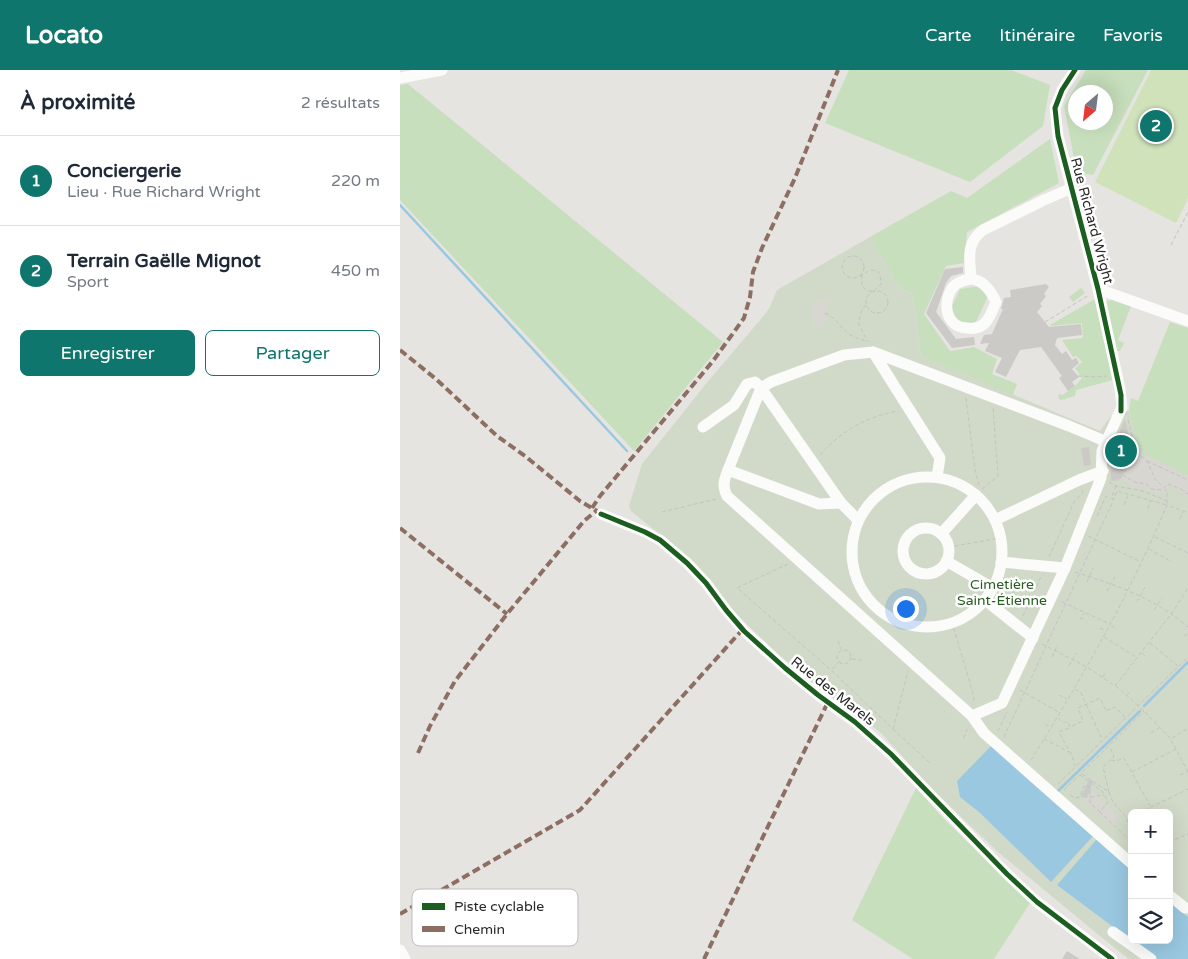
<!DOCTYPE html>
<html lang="fr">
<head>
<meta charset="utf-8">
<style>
  body { margin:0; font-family:"Varela Round",sans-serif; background:#f2f2f3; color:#1f2937 }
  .controls { position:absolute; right:15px; bottom:15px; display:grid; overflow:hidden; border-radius:8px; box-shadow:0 5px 20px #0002 }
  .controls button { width:45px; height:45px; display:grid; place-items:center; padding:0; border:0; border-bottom:1px solid #e0e1e3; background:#fff; color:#1f2937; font:25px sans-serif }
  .compass { position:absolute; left:668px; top:15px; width:45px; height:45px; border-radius:50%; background:#fff; box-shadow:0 5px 20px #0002; rotate:208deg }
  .you { position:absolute; left:505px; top:538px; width:18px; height:18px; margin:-12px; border:4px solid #fff; border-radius:50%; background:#1a73e8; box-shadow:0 0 0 8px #1a73e833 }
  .badge { display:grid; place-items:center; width:32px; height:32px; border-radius:50%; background:#0f766e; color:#fff; font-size:16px; font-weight:700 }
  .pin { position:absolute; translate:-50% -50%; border:2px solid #fff; box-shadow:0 1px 5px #0006 }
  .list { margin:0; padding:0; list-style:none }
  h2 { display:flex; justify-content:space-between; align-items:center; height:65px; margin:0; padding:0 20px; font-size:21px }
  h2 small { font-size:16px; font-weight:400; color:#747a83 }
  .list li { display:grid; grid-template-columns:32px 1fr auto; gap:15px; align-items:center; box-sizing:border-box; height:90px; padding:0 20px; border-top:1px solid #e0e1e3 }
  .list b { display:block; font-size:19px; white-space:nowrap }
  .list p { margin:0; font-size:16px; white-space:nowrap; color:#747a83 }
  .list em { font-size:16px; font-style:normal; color:#747a83 }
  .actions { display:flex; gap:10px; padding:15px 20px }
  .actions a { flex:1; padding:11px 0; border:1px solid #0f766e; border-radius:8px; text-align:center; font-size:18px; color:#0f766e }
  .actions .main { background:#0f766e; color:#fff }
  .icon { flex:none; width:28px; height:28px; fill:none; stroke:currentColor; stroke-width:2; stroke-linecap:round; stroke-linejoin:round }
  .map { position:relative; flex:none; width:788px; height:889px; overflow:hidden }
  header { display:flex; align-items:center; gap:30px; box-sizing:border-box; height:70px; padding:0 25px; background:#0f766e; color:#fff }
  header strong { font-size:24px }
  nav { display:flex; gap:28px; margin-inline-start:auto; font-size:18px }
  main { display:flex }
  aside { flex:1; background:#fff }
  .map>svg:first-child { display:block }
  .green { fill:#c7dfbc; fill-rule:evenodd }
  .cemetery { fill:#d1dac8; fill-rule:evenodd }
  .pitch { fill:#cfe2ba }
  .plaza { fill:#d8d6d1 }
  .water { fill:#9ac8e1 }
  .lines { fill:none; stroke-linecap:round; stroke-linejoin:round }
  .stream { stroke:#9ac8e1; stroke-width:2.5 }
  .building { fill:#cbcac7 }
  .path { stroke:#c3c3c2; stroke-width:1; stroke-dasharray:4 2.5; stroke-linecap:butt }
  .minor { stroke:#fbfbfa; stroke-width:11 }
  .quiet { stroke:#8d6e63; stroke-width:4; stroke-dasharray:8 4; stroke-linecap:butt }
  .cycleway-casing { stroke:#fff; stroke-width:8 }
  .cycleway { stroke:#1b5e20; stroke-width:5 }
  .labels { text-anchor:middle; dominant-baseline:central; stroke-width:5; stroke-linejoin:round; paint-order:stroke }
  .street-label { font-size:14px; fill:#292929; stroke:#fff }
  .park-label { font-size:14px; fill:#285e21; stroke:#fff }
  .key { fill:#fff; stroke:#bfbfbf; stroke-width:1 }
  .key-label { font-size:14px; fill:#292929 }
</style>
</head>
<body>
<header>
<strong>Locato</strong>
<nav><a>Carte</a><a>Itinéraire</a><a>Favoris</a></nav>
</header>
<main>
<aside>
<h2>À proximité<small>2 résultats</small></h2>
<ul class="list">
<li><span class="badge">1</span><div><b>Conciergerie</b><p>Lieu · Rue Richard Wright</p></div><em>220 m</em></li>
<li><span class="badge">2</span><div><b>Terrain Gaëlle Mignot</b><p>Sport</p></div><em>450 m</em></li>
</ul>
<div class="actions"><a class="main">Enregistrer</a><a>Partager</a></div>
</aside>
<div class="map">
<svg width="788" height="889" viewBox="0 0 788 889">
  <rect width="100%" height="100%" fill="#e6e4e0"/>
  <g class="green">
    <path d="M449,0H611L650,15L643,56L570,112L425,53Z"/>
    <path d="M686,0H748L693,105L677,103L664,36ZM676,22H706V52H676Z"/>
    <path d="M8,14L323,272L234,381L0,130V15Z"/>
    <path d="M650,69L659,113L567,162L564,193L546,196L524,244L550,281L574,277L597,289L592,304L617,314L613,325L521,286L513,224L499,217L470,167L551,121L567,128Z"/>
    <path d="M579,216L588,226L576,252L562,255L550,240L560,219Z"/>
    <path d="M681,218L685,223L673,232L669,227Z"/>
    <path d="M695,229L713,310L676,320L675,326L661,330L658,328L659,324L662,325C671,320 676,316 682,308L675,298L682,292L677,286L673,287L662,270L683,268L682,253L651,256L650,255Z"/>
    <path d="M713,230L731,236L718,270L724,273L720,281H715L704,236L707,231Z"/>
    <path d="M770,252L788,258V406L746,385L738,376L729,341L731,328L738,331Z"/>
    <path d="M516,718L545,750L630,833L594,889H513L452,850Z"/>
  </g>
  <path class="cemetery" d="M470,167L499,217L513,224L521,286L700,361C710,348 711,342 729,341L738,376L746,385L788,406V889H729L712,876L598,782L536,723L480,662L423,621L380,586L334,542L295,493L231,441L229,436L242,394L305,315L365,244L370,237L377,220ZM732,743H769V870H732Z"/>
  <path class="pitch" d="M751,0H788V128L776,153L695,112Z"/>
  <g class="plaza">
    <path d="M420,228L426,232L427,238L425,243L426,250L419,258L414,256L410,243Z"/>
    <path d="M738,376L746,385L788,406V427L776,419L767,416L763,423L751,420L746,417L732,415L721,409L732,379Z"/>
    <path d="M690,719L719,747L711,755L686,732H684L682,729L687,728Z"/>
  </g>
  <g class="water">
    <path d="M592,675L694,765L651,812L579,742L560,727L557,711Z"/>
    <path d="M697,769L732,799V870H769V831L788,847V889H756L657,815Z"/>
  </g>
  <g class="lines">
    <g class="stream">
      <path d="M0,135L227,381"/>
      <path d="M744,636L788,592"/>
      <path d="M657,722L740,641"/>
    </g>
  </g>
  <g class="building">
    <path d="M563,197V203L551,206L546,213L536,242L556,269L574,267L575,275L552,278L526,243L545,199Z"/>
    <path d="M646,214L649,217L644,224L646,226L640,234L642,236L637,242L649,257L681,254L682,265L657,268L655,275L662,284L666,281L672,290L676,288L679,293L672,299L679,307L672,312L675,316L668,321L659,308L662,306L641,277L620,280L606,307L595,302L602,288L585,281L589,273L580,274L584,265L592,264L603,239H601L604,228L611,227L610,220Z"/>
    <path d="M725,349L732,379L721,409L714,411L711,410L710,386Z"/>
    <path d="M689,377L691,395L684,396L681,378Z"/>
    <path d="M689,709L693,711L687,728L681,727Z"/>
    <path d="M667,881L680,889H662Z"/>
  </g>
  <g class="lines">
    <g class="path">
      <path d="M771,175L788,142"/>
      <circle cx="453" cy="197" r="11"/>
      <path d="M459,206C467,204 471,195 480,204L481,214L474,221H467L462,216V205"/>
      <circle cx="477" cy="232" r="11"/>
      <path d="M466,235L462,240L458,253L468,272"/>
      <path d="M425,243C443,251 440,266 467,271"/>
      <path d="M645,252L689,225"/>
      <path d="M678,306L696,307L707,306"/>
      <path d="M566,328L575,400L579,415"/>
      <path d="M728,350L736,381L723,405L734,412L746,414L752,419L761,420L768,414L781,419L788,424"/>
      <path d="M736,382L747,391L755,409L762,416"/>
      <path d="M420,385C441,361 466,347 497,341"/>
      <path d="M747,391L788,410"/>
      <path d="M709,412L716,416L743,421L767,431"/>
      <path d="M716,416L711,428L714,429L717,421L767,435V423L765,419"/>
      <path d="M582,419L598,406L593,338"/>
      <path d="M724,435L728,425"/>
      <path d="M748,439L750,431"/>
      <path d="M262,442L316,429"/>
      <path d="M697,446L706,426L710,428"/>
      <path d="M780,449L783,442"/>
      <path d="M688,466L741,492"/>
      <path d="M755,467L788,483"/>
      <path d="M548,477L601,468"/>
      <path d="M749,479L772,492"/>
      <path d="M649,487L674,432L683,422L682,420"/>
      <path d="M388,494L337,518L431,600L493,659L508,601"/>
      <path d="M675,502C718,516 753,527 788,557"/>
      <path d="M687,512L693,498"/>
      <path d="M707,521L715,507"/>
      <path d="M662,532L710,554"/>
      <path d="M737,532L745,517"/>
      <path d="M606,534L608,533L618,511L617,504"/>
      <path d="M754,540L762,528"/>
      <path d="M623,546L640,509L644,505"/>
      <path d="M680,548L682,549L684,543"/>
      <path d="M552,552L574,627L573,633"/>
      <path d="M711,556L717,559"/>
      <path d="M700,558L706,561"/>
      <path d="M784,566L788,564"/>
      <path d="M704,567L736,587"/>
      <path d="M438,571L441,579"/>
      <path d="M750,573L778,596"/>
      <path d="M642,574L687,597L715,616L772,543L788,518"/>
      <circle cx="444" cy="587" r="7"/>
      <path d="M742,583L746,587"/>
      <path d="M652,587L658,574"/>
      <path d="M452,589L461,590"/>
      <path d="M669,596L676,583"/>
      <path d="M432,599L439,592"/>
      <path d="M703,607L706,601"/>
      <path d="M716,616L742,639L771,669L788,658"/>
      <path d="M675,619L681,623L702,669"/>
      <path d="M620,620L660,643"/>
      <path d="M659,625L667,629"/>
      <path d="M727,625L731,621"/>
      <path d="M658,648L662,652H668L670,657L683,651L678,638L700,628L706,641L715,637L725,647"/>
      <path d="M645,654L650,657"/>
      <path d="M669,658L659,662L672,686L675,696"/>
      <path d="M493,659L531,694"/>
      <path d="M598,661L607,642"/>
      <path d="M751,663L759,658"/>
      <path d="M604,667L714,429"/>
      <path d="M564,668L567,659"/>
      <path d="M644,669L669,682"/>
      <path d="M771,670L788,702"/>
      <path d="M631,690C682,608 730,524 767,435L788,443"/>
      <path d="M711,690L716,691L724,688L754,743"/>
      <path d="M732,702L776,679"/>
      <path d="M682,704L709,722L703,697L714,687L710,676"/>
      <path d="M680,705L703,722L708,732L700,742L727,768L731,764"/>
      <path d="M780,705L787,702"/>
      <path d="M658,714L788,587"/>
      <path d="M664,720L744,641"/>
      <path d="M709,722L713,732L726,747L732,764"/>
      <path d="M670,725L675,728L680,727L684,716L690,717V727"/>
      <path d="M700,742L690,733V727L704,725"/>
      <path d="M739,743L788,719"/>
      <path d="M769,772L788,764"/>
    </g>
    <g class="minor">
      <path d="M675,0L662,20L655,38L658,66L698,219L720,319L722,337L702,381L701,408L665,498L602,633L572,646L327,426C322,416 324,410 328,400L361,318L371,312L444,285L473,282L669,356L700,369L706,374"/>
      <path d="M0,8L42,0"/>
      <path d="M571,209C565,210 557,212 553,217C542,232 545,257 567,258C573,259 580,258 585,253C590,248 593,239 596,232C591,221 583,210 571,209C570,189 565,174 583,160L644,130L672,118"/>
      <path d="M698,219L788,251"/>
      <path d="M473,282L540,388L537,407"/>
      <path d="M303,357L334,335L347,314L355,312L361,318L441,433L458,450"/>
      <path d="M328,400L419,434L441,433"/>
      <circle cx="527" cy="482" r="75"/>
      <path d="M201,444L245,462L260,470L287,493L306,513L326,540L344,561L385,598L418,625L455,652L491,684L607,804L637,832L712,889"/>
      <path d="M595,450L679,410L703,401"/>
      <circle cx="526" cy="481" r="23"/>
      <path d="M541,464L576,425"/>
      <path d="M546,491L593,518"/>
      <path d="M601,492L665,498"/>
      <path d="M585,530L633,568"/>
      <path d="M572,646L584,663L732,794"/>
      <path d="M769,825L785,838"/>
      <path d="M713,862L751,889"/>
      <path d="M0,880L5,889"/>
    </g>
    <g class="quiet">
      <path d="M0,280L36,309L97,366L125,386L180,431L197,441"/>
      <path d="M192,438L200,426L313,291L344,248L350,227L353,202L362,178L395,108L438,0"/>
      <path d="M0,458L107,544"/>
      <path d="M18,683L30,656L55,611L107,544L184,451L196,441"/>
      <path d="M0,844L180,740L343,559"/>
      <path d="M304,889L428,632"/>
    </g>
    <defs>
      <g id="cycleway">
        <path d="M675,0L662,20L655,38L658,66L698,219L721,325V341"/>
        <path d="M201,444L245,462L260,470L287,493L306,513L326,540L344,561L385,598L418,625L455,652L491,684L607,804L637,832L712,889"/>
      </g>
    </defs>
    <use href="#cycleway" class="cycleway-casing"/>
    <use href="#cycleway" class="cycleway"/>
  </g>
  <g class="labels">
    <g class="street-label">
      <text transform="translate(692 151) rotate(75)">Rue Richard Wright</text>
      <text transform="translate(433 621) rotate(38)">Rue des Marels</text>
    </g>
    <g class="park-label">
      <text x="602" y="514">Cimetière<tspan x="602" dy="16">Saint-Étienne</tspan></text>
    </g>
  </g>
  <rect x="12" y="819" width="166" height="57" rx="8" class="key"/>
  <rect x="22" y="833" width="23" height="7" fill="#1b5e20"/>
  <rect x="22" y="856" width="23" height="6" fill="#8d6e63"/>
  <g class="key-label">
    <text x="54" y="841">Piste cyclable</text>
    <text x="54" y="864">Chemin</text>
  </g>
</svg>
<div class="controls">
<button>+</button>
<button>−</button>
<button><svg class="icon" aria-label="layers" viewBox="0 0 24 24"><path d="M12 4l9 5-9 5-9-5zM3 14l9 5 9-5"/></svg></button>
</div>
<svg class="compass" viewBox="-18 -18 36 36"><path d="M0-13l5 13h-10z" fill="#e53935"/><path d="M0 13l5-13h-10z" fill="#747a83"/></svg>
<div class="you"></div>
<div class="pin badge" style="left:721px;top:381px">1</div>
<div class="pin badge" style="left:756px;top:56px">2</div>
</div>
</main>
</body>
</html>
